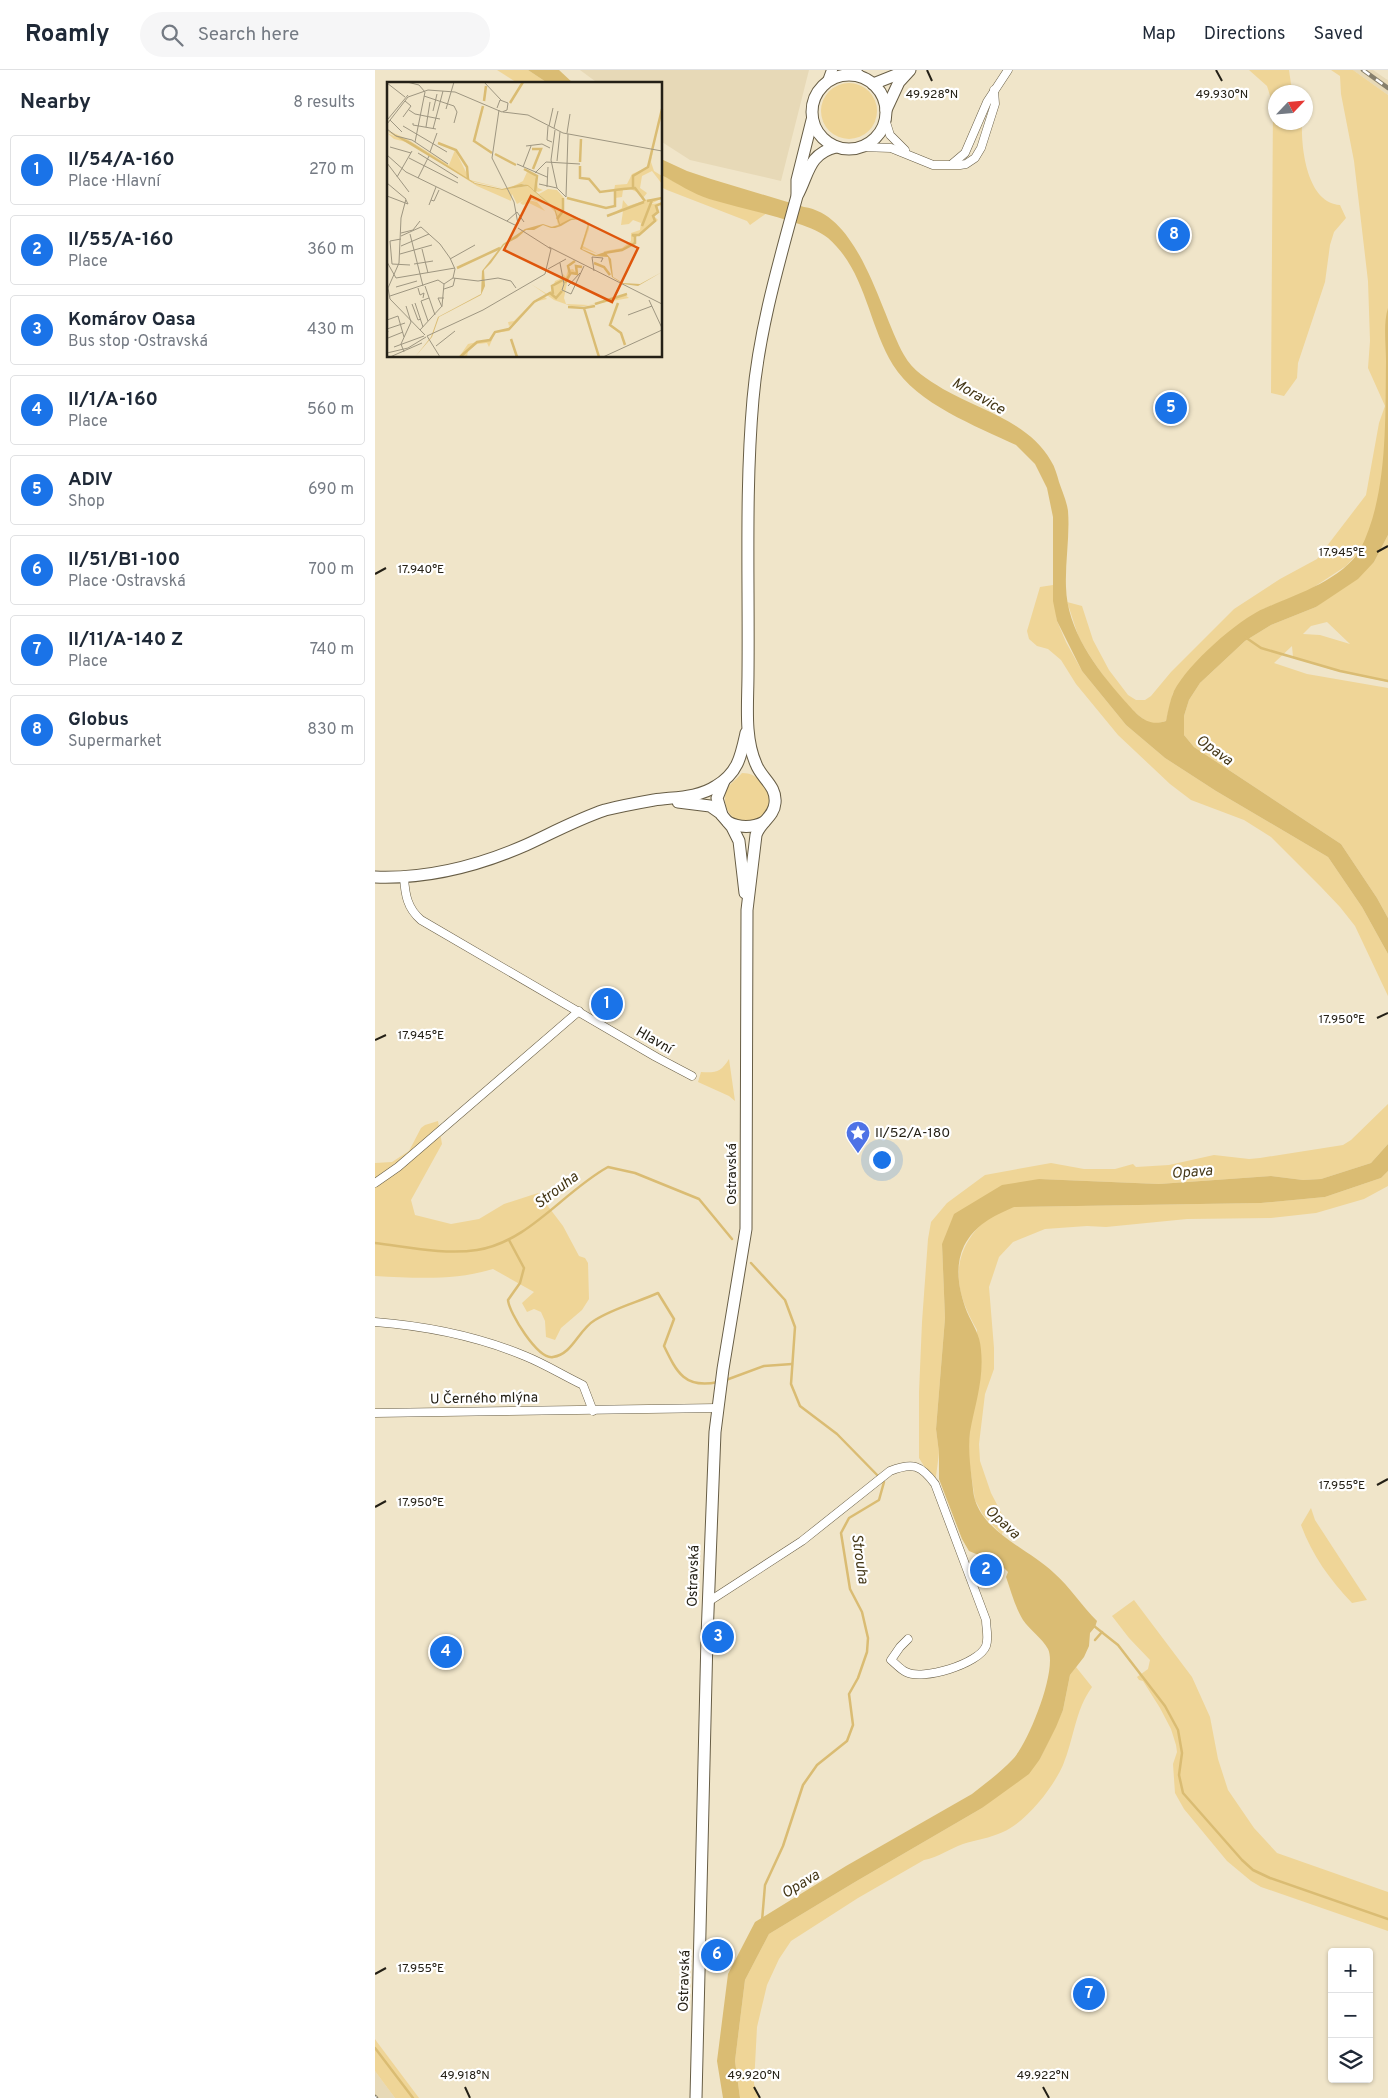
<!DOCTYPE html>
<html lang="en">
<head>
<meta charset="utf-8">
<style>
  body { margin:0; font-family:Overpass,sans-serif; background:#f6f6f7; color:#1f2937 }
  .controls { position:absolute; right:15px; bottom:15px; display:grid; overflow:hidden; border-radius:5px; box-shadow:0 1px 4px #0004 }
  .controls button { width:45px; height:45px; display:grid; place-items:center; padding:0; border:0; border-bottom:1px solid #e0e1e3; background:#fff; color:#1f2937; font:25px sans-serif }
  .compass { position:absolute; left:893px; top:15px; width:45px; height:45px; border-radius:50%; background:#fff; box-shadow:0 1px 4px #0004; rotate:64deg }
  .you { position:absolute; left:506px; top:1089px; width:18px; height:18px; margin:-12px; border:4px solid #fff; border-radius:50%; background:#1a73e8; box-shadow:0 0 0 8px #1a73e833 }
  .badge { display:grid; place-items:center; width:32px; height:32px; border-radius:50%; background:#1a73e8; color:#fff; font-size:16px; font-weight:700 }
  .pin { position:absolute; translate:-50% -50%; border:2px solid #fff; box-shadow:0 1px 5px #0006 }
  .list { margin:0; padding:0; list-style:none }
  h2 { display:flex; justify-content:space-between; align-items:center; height:65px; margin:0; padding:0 20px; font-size:21px }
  h2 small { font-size:16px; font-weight:400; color:#747a83 }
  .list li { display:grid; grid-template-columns:32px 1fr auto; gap:15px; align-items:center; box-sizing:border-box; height:70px; margin:0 10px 10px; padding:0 10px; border:1px solid #e0e1e3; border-radius:5px }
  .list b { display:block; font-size:19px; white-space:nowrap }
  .list p { margin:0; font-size:16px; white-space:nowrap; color:#747a83 }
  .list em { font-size:16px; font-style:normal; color:#747a83 }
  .icon { flex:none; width:28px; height:28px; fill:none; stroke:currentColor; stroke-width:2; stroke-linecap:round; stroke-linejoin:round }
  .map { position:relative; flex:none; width:1013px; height:2028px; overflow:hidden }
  header { display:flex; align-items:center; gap:30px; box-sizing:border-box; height:70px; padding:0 25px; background:#fff; border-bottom:1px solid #e0e1e3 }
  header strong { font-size:24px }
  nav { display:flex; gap:28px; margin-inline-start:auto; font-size:18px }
  .search { width:350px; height:45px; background:#f6f6f7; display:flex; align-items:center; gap:12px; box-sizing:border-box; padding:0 18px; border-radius:28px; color:#747a83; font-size:19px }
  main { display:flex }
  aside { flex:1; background:#fff }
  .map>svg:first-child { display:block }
  .built { fill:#e7d9b7 }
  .green { fill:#efd597; fill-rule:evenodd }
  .water { fill:#dabc73 }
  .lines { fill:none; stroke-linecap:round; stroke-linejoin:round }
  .stream { stroke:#dabc73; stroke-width:2.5 }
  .street-casing { stroke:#675d45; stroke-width:9 }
  .secondary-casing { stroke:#675d45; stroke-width:12 }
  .primary-casing { stroke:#675d45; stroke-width:13 }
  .street { stroke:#fff; stroke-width:8 }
  .secondary { stroke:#fff; stroke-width:10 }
  .primary { stroke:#fff; stroke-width:11 }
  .rail-casing { stroke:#867f6c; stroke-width:4.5 }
  .rail { stroke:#fff; stroke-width:2.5; stroke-dasharray:8; stroke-linecap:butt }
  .ticks { fill:none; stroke:#242016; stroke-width:2 }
  .labels { text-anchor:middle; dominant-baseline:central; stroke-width:4.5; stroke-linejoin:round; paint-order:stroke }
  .street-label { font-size:14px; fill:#242016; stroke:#fff }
  .poi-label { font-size:14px; fill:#242016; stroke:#fff; text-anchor:start }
  .water-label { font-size:15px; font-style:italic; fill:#443717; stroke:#fff }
  .inset-river { fill:none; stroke:#dabc73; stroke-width:2.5 }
  .inset-road { fill:none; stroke:#9e9681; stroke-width:1 }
  .view { fill:#de560c; fill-opacity:0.15; stroke:#de560c; stroke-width:2.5 }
  .inset-edge { fill:none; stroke:#242016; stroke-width:2.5 }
  .ticks-label { font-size:12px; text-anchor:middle; fill:#242016; stroke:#fff; stroke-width:4.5; stroke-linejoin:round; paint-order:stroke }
</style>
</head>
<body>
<header>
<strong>Roamly</strong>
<div class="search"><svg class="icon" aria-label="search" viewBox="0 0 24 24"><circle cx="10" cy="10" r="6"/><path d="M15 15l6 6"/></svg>Search here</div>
<nav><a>Map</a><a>Directions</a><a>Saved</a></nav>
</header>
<main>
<aside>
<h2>Nearby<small>8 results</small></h2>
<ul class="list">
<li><span class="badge">1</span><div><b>II/54/A-160</b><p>Place · Hlavní</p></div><em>270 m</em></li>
<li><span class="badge">2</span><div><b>II/55/A-160</b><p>Place</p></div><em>360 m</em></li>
<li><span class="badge">3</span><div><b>Komárov Oasa</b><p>Bus stop · Ostravská</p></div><em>430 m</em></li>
<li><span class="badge">4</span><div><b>II/1/A-160</b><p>Place</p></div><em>560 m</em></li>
<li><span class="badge">5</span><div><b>ADIV</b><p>Shop</p></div><em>690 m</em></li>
<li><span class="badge">6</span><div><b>II/51/B1-100</b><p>Place · Ostravská</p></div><em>700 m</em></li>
<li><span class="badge">7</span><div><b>II/11/A-140 Z</b><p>Place</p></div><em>740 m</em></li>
<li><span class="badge">8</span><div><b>Globus</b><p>Supermarket</p></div><em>830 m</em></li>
</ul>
</aside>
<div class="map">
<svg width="1013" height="2028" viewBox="0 0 1013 2028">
  <rect width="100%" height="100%" fill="#f0e5c9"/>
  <g class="built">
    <path d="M205,0H434L406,111L315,90L287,72L286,14H224Z"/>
    <path d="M978,0H998L1011,9L1013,10V25Z"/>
    <path d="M0,2001L20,2028H0Z"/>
  </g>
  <g class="green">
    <path d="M122,0H153L174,14H144Z"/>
    <path d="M874,0H914L916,14L919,22H901V52L927,53C926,78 932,133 965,135L971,148L959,162L955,175L950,212L923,293L922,308L909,326L896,323L898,35L892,16Z"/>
    <path d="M956,0H978L1013,25V238L1010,377L1006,426L999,453L985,481L971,496L933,521L888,539L798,623L791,651C786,652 782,655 776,653C754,645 713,587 703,565C699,554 696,543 692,532L707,536L718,570L734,600L753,625L761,630H770L776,626L796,602L859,539L905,509L942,489L991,425L1004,353L1010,336L993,298L995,271L993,211L979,91L966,24L965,6Z"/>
    <circle cx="474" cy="41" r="28"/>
    <path d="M286,105L332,128L392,143L375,155L372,151L292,120L286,117Z"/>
    <path d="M1013,465V612L958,600L918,587L917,576L899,593L932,604L1013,618V848L1002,828L966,774L819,677L809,665V646L814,630L825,613L870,571L896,555L941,537L999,492ZM952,552L975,574L945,565L928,564L936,556Z"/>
    <path d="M678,515L682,551L691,572L707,601L751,655L790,688L841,721L953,787L987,837L1013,884V926L980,856L965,837L946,817L896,767L869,750L816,730L795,714L743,665L701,614L686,590L673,579L662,576L654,569L652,561L665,517Z"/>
    <path d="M367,703C378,703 383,708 390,716C412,741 362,771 351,736C349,730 350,722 353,717C357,712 363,708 367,703Z"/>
    <path d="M354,989L360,1031L354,1026L323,1012L326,1002C341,1003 346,1002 354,989Z"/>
    <path d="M1013,1034V1074L996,1093L946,1109L928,1110L896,1106L784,1114L664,1109L567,1174L570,1248L561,1359L564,1383L560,1414L544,1388V1322L547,1252L553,1169L556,1152L572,1133L610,1105L676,1093L709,1099H740L758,1094L761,1097L794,1095L839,1085L874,1089L885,1088L968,1075L976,1070Z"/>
    <path d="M63,1051L67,1074L36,1130L40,1145L76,1154L104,1149L129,1134L163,1123L188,1156L204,1186L210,1188L213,1193L214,1229L207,1240L186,1258L180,1270L171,1267L170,1251L166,1242L159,1239L152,1242L147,1233L159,1222L118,1199C79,1211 40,1208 0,1206V1093L17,1092L34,1081L46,1058L50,1055Z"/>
    <path d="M1013,1101V1116L989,1129L941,1143L896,1148L812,1149L731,1157L712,1156L670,1159L638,1172L624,1187L614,1217L619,1278V1299L610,1324L604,1374L605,1391L616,1423L630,1450L627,1465L608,1445L600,1430L593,1384L602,1260C584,1229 574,1197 597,1165C602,1158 609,1151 617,1146C623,1142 631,1140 638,1137L886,1133L950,1127L1006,1108Z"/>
    <path d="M936,1438L940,1450L992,1530L977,1533C955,1510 937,1485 926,1455Z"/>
    <path d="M759,1530L817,1607L835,1647L843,1689L853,1720L879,1758L902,1783L1013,1822V1861L886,1817L876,1811L852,1791L809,1739L800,1723L798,1694L802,1682L801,1675L796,1659L785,1638L768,1611L764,1610L762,1607L773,1599L775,1590L754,1568L737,1546Z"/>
    <path d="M701,1597L717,1617C700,1640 699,1669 688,1695C678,1718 651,1752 628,1762C615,1768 601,1770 588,1774C574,1779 564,1787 549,1790L483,1828L416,1871L404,1889L392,1915L382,1957L379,2014L384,2028H365L360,1991L370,1910L394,1864L480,1812L607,1738L665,1689L688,1640L695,1605Z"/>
    <path d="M0,1969L2,1972L44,2028H20L0,2001Z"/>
  </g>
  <g class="water">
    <path d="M153,0H184L199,14H174Z"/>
    <path d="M286,89L312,101L336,109L429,137C485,145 505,242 529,285C538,301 552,309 568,319C605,340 654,352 676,391C680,397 682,405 684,412C687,421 692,432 693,441C695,466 690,492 691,517C692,560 721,598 748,629C761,643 771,658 791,651C793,641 795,630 799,621C813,594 862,550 890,538C920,525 967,510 985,480C1013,425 1010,353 1011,291C1011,275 1008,253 1013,238V465L999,492L983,509L941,537L896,555L870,571L825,613L814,630L809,646V665L819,677L966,774L1002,828L1013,848V884L987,837L953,787L841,721L790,688L751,655L707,601L682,551L678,531V447L672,418L660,394L641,375C601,356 542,334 518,295C493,254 491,201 453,168C443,160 430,156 418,152C390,143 362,137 334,129C318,124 302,113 286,105Z"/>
    <path d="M1013,1074V1101L1006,1108L950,1127L886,1133L639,1137C618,1146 600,1155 589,1176C579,1197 584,1221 592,1242C598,1256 605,1264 606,1280C609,1310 600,1334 595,1362C593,1379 595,1394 597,1411C598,1417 598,1424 600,1430C611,1464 655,1480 679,1503C695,1517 707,1536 722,1551L720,1557L715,1563L714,1576L709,1587L695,1605L688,1640L681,1657L665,1689L654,1704L607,1738L480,1812L394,1864L370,1910L360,1991L365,2028H348L342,1991L353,1904L380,1852L471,1796L597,1724C611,1713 626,1702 638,1689C653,1673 683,1600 673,1579C667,1568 655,1560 648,1550C640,1537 636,1521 631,1507L633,1502L625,1494L594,1481L587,1469L564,1409V1383L561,1359L570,1248L567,1174L579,1144L627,1115L664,1109L784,1114L896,1106L928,1110L946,1109L996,1093Z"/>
  </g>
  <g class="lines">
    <g class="stream">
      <path d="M870,567L886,578L965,601L1013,611"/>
      <path d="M134,1170L149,1198L145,1213L133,1230C134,1243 163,1290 178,1287C198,1284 203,1260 220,1250C239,1238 263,1232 283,1223L299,1249L289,1276C302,1303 310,1319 343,1312"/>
      <path d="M0,1173C33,1177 70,1185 102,1180C154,1172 189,1121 233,1097L260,1103L324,1129L357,1169"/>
      <path d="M376,1193L410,1230L420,1257L416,1314L425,1336L462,1364L509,1412L504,1430L474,1448L466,1463L475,1519L487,1542L493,1568L492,1582L483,1608L474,1624L478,1655L472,1671L442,1695L428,1715L408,1776L390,1815L387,1851"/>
      <path d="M351,1310L389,1296L417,1294"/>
      <path d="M719,1556L743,1575L790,1636L803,1660L807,1683L804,1705L808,1723L867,1790L878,1800L895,1808L1013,1849"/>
      <path d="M720,1570L727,1562"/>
      <path d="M0,1978L38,2028"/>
    </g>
    <defs>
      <g id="street">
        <path d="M510,49L515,65L530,80"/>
        <path d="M486,77L516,78L558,95H585L591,94L600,88L606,78L620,34L619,20"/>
        <path d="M577,94L590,83L612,32L633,0"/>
        <path d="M29,807C30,824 32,838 46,850L281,987L317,1006"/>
        <path d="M0,1113L23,1097L204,941"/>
        <path d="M0,1252C51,1256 102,1266 150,1286C170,1294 189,1306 208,1315L218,1341"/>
        <path d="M0,1343L343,1338"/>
        <path d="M333,1532L427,1471L515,1401C538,1392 546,1395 560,1414L611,1550C611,1558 614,1568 611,1576C604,1594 547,1611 531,1602C526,1600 521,1594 516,1590L525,1577L533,1569"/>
      </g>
      <g id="secondary">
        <path d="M479,0L486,7"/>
        <path d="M453,11L457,0"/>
      </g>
      <g id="primary">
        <circle cx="474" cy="42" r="37"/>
        <path d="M498,14L531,1"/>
        <path d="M511,40L524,12L535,0"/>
        <path d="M422,124V110L437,50"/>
        <path d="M303,732L335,736L345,743L357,757L364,771L370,823"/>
        <path d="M347,745L342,728L349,711"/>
        <path d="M353,752C364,758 378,758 389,752"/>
        <path d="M0,807C52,809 103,796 151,775C177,763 203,749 230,740C246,736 262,733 279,730C300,727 323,728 341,716C363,703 366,686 371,663"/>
        <path d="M321,2028L332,1567L340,1362L348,1299L371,1159L372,840L381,765C385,752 399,747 400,733C402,716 386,708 381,694C369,667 373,633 373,604C374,513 370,420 378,329C384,260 404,192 422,126C434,104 433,84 461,77"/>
      </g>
    </defs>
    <use href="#street" class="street-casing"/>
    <use href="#secondary" class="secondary-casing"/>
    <use href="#primary" class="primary-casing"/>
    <use href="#street" class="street"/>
    <use href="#secondary" class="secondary"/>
    <use href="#primary" class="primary"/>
    <defs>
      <g id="rail">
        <path d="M988,0L1013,18"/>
        <path d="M0,2027L1,2028"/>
      </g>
    </defs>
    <use href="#rail" class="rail-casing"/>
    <use href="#rail" class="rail"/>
  </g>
  <path class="ticks" d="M552,0L557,11M841,0L847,11M1002,482L1013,476M0,504L11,498M1002,948L1013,943M0,970L11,965M1002,1415L1013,1409M0,1437L11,1431M0,1904L11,1898M90,2017L95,2028M379,2017L385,2028M668,2017L674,2028"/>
  <defs>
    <symbol id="sight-pin" viewBox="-11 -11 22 30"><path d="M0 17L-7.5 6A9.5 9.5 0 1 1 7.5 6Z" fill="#4e72e6" stroke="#fff"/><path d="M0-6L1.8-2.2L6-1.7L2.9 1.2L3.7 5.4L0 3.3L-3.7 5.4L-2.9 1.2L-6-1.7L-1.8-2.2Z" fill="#fff"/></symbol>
  </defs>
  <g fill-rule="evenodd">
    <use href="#sight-pin" x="469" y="1049" width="28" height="38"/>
  </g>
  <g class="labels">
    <g class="street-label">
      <text transform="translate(279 971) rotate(30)">Hlavní</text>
      <text transform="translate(357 1104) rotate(-90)">Ostravská</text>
      <text transform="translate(109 1329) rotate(-1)">U Černého mlýna</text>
      <text transform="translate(319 1506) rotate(-88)">Ostravská</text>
      <text transform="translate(310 1911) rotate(-88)">Ostravská</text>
    </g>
    <g class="poi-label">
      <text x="500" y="1063">II/52/A-180</text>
    </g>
    <g class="water-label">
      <text transform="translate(603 327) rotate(30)">Moravice</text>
      <text transform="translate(839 681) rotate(36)">Opava</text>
      <text transform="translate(817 1103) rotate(-4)">Opava</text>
      <text transform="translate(182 1121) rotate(-37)">Strouha</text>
      <text transform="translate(627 1453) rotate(43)">Opava</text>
      <text transform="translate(484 1489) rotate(82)">Strouha</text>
      <text transform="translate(426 1815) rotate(-31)">Opava</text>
    </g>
  </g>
  <g transform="translate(12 12)">
    <rect width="275" height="275" fill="#f0e5c9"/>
    <path d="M0,48L20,57L62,83L68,68L83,98L119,107L83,99L24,60L9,55ZM0,51L24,61L88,102L115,108L141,104L167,127L172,143L168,145H163L171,143L168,130L161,123L143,117L141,118L150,120L158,129L142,121L136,123L133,121L137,118L130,122L125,112L124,119L90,104L23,61L7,57ZM266,69L264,80L267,89L275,94V102L265,89L255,94L253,106L260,111L256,116L258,118L275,116L264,122L275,121V128L273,123L270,124L272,130L267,134L271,138L249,155V161L230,170L218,169L235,166L244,159V151L253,148L254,141L246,138L242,142L234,143L236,129H230L235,126L236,118L241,124L256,119L252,111L241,106L236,108L235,115L228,116L227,109L228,103L240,102L245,92L261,85ZM140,90L148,93L151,106L156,108L151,110L137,102L121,107L136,99ZM161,107L170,108L177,116V129L202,141V147L196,164L211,172L194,166L201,140L191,136L173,142L171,140L169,128L152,112ZM186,187L189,191L184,192L180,201L177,216L179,222L202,223L238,213L242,216L197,224H184L167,218L144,202L160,212L165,208L168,199L175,196L176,192L179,195L181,188ZM157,214L160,217L147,220L122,249L108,251L102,265L100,261L90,262L81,269L80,275H72L81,262L103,257L107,250L123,246L126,241L122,244L121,240L127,239L147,219Z" fill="#efd597"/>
    <path d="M0,49L24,60L88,101L115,107L134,102L141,103L168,126L173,142L183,137L191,136L198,138L202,143L195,167L209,173L218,170L224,177L226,195L236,201L253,202L275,190L251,204L236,202L225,195L221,175L207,174L193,167L201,143L194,137L184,138L174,144L168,146H164L156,143L147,148H139L130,156L117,163L104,181L97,188L98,204L94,213L52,235L45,255L28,275L44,255L51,235L94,212L95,189L116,162L138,147L156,142L165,145L172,143L167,127L141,104L115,108L88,102Z" fill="#dabc73"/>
    <path class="inset-river" d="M97,19L99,4M123,21L136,0M96,24L87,59L105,71M51,61L69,68L80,85L81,97M145,67H154L146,87M108,72L129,83M193,80L194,57M193,84V96L202,97L213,110L236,107M137,87L150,94L148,110M246,105V94L261,85L275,27M236,107L248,106L258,119M180,116L219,126L228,124V109M260,119L275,116M220,134L257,120M170,137L176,129V116M255,144L265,118M217,171L235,168L248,161V154L245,153H252L268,139L266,134L271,130L269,124L275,121M207,181L217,185L223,193M70,186L113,166M184,191L190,192L189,184L195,185M178,201L183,192L181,184L188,179M166,212L165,204L176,198M231,221L223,243L234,251L238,263M208,222L240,212M208,224L197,226L212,275M181,225L197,226M124,257L130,275M73,275L90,260L103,258L108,250L122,247L147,220L163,211L169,216L175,209"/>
    <path class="inset-road" d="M20,0L32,3L38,10L28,60M97,0L114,18M0,1L18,15M37,14L67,24L70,30L67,41M59,27L67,0M22,28L28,32L53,37M112,28L105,76L127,120L131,142M46,29L50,12M116,30L141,33L176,51L275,69M16,35L24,24L18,19M1,37L21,13M3,38L15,50M26,41V43L49,47M0,42L21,15L41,8L68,10L115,30L120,28L121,21L113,18L110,26M16,44L60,70M161,44L160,58L165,60M162,44L166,26M39,45L43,20M167,46L171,29M0,47L9,54L25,58L61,82M46,47L56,9M168,48L164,78L170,106L179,115M180,51L183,32M139,64L155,62L163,66M3,65L24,71M43,70L50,51M31,71L71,96M0,73L19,90L130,144M22,76L71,101M170,79L173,50M0,81L22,110M130,82L160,95M136,85L144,64M148,91L159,80L193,82M10,95L25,69M31,96L42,74M0,101L19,117L14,136L12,181L1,206L3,217L38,253M152,102L170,106M160,105L161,85M0,114L21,122L19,118M179,115L181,52M44,118L47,119L52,108M42,123L49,105M120,139L130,130L137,140M14,151L26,148L33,139M23,152L36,204M14,154L34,145L53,162L63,176L68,187L66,196M14,164L42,152M162,165L275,222M35,167L41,191M13,172L45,163M63,177L88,163M0,180L9,196L68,186M173,181L177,202L175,208L184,212L197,184M5,182L3,159L14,157M5,182L23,183M27,182L46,179M161,187L179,177M207,189L205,175L216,176L214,180M57,202L66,196L91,199L111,196L124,199L129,206M38,204L48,233M181,204L193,191M9,205L30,199M31,206L33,213L37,211L36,216M57,207L66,204L68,196M3,214L51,198L57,202M262,218L275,246M28,221L36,245M25,222L31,238L34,237M55,225L51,216H57M241,233L265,224M0,238L11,234L17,255M41,239L34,219L42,216M33,248L55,224L57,202M1,250L0,247L18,241M40,254L96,228L158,192L164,167L131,146M40,254L53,275M1,256L16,250M49,264L68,249M7,265L37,254M17,270L14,262L24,240L19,224M0,271L21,266L39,255M3,275L35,261M216,275L275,248"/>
    <path class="view" d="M144,114L251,166L225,220L117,168Z"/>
    <rect width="275" height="275" class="inset-edge"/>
  </g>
  <g class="ticks-label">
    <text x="557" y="28">49.928°N</text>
    <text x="847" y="28">49.930°N</text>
    <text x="967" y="486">17.945°E</text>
    <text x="46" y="503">17.940°E</text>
    <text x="967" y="953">17.950°E</text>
    <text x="46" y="969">17.945°E</text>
    <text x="967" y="1419">17.955°E</text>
    <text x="46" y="1436">17.950°E</text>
    <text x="46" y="1902">17.955°E</text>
    <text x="90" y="2009">49.918°N</text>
    <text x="379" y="2009">49.920°N</text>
    <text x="668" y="2009">49.922°N</text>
  </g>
</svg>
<div class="controls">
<button>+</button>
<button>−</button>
<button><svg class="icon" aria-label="layers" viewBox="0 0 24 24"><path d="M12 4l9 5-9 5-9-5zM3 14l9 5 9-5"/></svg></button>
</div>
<svg class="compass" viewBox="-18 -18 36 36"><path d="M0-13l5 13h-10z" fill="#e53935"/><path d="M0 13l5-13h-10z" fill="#747a83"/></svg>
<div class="you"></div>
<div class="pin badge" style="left:232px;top:934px">1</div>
<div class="pin badge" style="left:611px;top:1500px">2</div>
<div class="pin badge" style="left:343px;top:1567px">3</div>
<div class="pin badge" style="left:71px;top:1582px">4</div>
<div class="pin badge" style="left:796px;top:338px">5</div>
<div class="pin badge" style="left:342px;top:1885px">6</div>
<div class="pin badge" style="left:714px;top:1924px">7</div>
<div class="pin badge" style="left:799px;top:165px">8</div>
</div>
</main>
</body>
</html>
